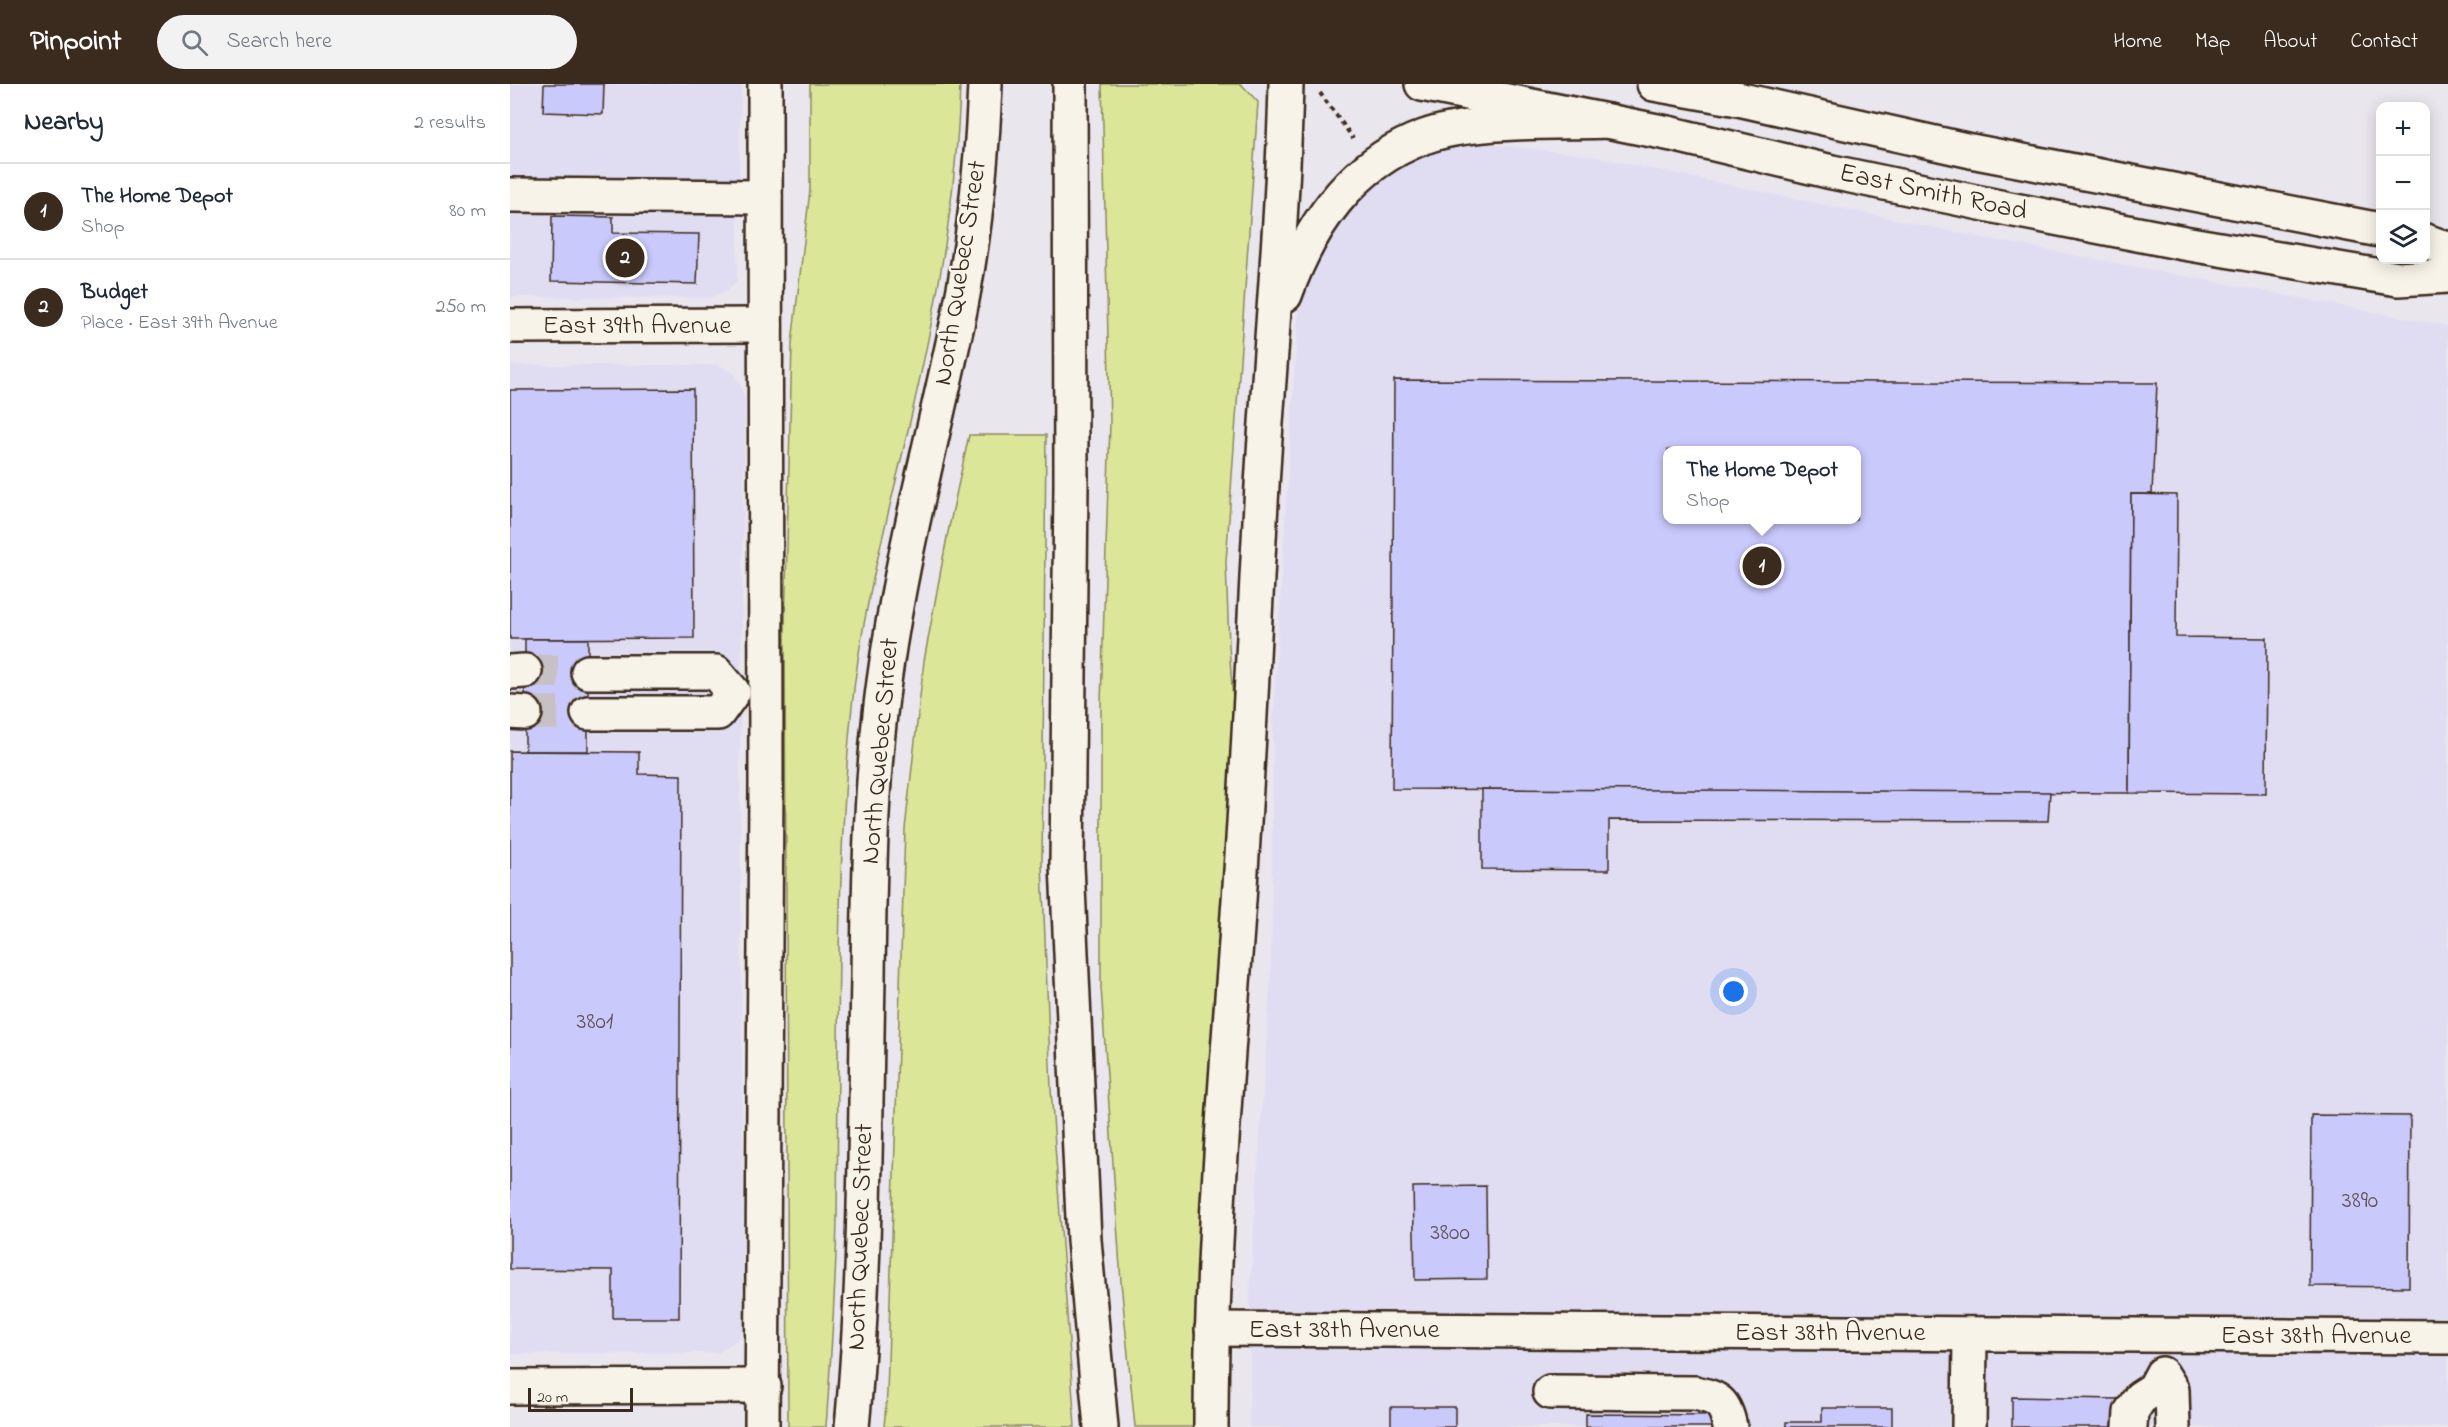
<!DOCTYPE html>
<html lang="en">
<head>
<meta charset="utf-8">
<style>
  body { margin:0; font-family:"Indie Flower",sans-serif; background:#f2f2f3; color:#1f2937 }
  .controls { position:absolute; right:18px; top:18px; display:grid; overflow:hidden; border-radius:12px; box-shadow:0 3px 15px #0003 }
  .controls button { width:54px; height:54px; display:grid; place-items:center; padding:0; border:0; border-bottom:2px solid #e0e1e3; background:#fff; color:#1f2937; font:30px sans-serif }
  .scale { position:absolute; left:18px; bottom:15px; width:105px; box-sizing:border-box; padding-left:6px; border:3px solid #3b2a1e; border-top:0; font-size:16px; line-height:21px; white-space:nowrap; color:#3b2a1e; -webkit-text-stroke:4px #f7f3e8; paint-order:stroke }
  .you { position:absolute; left:1224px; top:908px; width:21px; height:21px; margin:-15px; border:4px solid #fff; border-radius:50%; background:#1a73e8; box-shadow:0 0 0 9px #1a73e833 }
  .badge { display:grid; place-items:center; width:39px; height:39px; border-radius:50%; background:#3b2a1e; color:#fff; font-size:20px; font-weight:700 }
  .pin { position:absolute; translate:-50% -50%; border:3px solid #fff; box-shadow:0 2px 6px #0006 }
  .popup { position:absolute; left:1153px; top:362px; width:198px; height:78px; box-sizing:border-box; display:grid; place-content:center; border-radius:12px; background:#fff; filter:drop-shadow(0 2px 4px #0005); font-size:20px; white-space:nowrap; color:#747a83 }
  .popup b { font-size:22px; color:#1f2937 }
  .popup::after { content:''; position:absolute; left:50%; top:100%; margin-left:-12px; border:12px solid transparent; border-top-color:#fff }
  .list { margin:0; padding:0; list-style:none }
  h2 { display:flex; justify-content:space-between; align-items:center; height:78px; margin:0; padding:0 24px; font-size:26px }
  h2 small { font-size:20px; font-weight:400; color:#747a83 }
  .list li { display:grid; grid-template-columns:39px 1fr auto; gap:18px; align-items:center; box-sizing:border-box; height:96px; padding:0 24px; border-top:2px solid #e0e1e3 }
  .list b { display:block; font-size:22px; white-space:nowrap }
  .list p { margin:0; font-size:20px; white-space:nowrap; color:#747a83 }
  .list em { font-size:20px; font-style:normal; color:#747a83 }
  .icon { flex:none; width:33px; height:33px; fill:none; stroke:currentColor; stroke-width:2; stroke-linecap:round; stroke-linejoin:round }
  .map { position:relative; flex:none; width:1938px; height:1343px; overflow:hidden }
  header { display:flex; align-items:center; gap:36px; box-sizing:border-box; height:84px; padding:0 30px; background:#3b2a1e; color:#fff }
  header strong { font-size:28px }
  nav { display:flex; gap:33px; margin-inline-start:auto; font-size:21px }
  .search { width:420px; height:54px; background:#f2f2f3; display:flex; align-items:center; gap:15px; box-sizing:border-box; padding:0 21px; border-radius:33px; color:#747a83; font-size:22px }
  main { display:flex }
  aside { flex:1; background:#fff }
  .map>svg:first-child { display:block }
  .built { fill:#e0ddf2; fill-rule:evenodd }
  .green { fill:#dbe699; stroke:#8b885c; stroke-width:1.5 }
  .building { fill:#cac9fc; stroke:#3b2a1e; stroke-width:1.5; fill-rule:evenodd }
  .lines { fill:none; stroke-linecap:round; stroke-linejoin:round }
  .minor-tunnel { stroke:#c7c0c4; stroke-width:33; stroke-dasharray:33 16; stroke-linecap:butt }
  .minor-casing { stroke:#3b2a1e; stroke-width:38 }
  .major-casing { stroke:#3b2a1e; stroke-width:38 }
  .path { stroke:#3b2a1e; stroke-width:4; stroke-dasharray:4.5 4.5; stroke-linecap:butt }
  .minor { stroke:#f7f3e8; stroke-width:33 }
  .major { stroke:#f7f3e8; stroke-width:33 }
  .labels { text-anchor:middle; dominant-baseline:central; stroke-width:5; stroke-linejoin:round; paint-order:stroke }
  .number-label { font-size:24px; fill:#5f5256 }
  .street-label { font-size:27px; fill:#3b2a1e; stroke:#f7f3e8 }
</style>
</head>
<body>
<header>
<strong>Pinpoint</strong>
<div class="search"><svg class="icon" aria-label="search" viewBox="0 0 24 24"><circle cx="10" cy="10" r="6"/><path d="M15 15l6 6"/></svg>Search here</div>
<nav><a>Home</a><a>Map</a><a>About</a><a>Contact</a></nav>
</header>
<main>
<aside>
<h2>Nearby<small>2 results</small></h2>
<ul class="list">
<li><span class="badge">1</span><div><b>The Home Depot</b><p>Shop</p></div><em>80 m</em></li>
<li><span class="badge">2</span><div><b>Budget</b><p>Place · East 39th Avenue</p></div><em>250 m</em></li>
</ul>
</aside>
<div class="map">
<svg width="1938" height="1343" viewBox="0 0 1938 1343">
  <rect width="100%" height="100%" fill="#eae6ee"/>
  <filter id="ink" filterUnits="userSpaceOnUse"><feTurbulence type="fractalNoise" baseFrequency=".0167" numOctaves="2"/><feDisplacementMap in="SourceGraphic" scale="12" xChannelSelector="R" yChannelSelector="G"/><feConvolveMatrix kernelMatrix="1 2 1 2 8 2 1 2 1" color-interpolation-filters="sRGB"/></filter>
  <g filter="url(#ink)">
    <g class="built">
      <path d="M0,0H231L227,197L216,207L200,214L0,213Z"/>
      <path d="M940,60H981L1081,72L1474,154L1938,242V1343H739L740,1203L761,886L763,633L788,228L797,192L831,126L886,78ZM1158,366H1346V436H1158Z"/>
      <path d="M0,281H209L224,289L231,302L235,317L230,672L234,1241L229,1255L208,1269L0,1270Z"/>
    </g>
    <g class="green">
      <path d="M300,0H450C447,112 427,221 402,329C380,426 352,523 342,622C325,792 329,962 327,1132C326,1203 321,1273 316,1343H278L275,543L282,259L300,106Z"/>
      <path d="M592,0H731L748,18L716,478L719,562L725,642L687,1343H625L611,1198L591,903V619L600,339Z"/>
      <path d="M459,351H536L532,780L541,1005L565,1343H374L377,1310L395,745L414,577L437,453Z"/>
    </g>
    <g class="building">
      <path d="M34,0H94L93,30L33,28Z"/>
      <path d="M42,132L103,133V149L189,150L187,200L41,197Z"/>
      <path d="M884,296L1647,299L1642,410H1621L1619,709L882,705ZM1158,366H1346V436H1158Z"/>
      <path d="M183,305L184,554L0,555V306Z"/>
      <path d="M1621,410L1667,411L1666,553L1757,554L1756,710L1619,709Z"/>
      <rect x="15" y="555" width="63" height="112"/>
      <path d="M0,667L129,668V690L171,691L169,1234H103V1186L0,1185Z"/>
      <path d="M972,705L1540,708L1538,737L1099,736V786L972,785Z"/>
      <path d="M1801,1031L1900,1032L1899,1203L1800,1202Z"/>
      <path d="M976,1102L977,1195L905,1196L903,1103Z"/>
      <path d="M1502,1313L1609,1315V1343H1502Z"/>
      <rect x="881" y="1323" width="64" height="20"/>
      <path d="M1312,1324H1382V1343H1276V1338H1312Z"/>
      <path d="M1076,1330L1203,1331L1202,1343H1076Z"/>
    </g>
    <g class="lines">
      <g class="minor-tunnel">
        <path d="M15,587L78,588"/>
        <path d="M15,629H78"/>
      </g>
      <defs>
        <g id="minor">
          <path d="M912,0L1162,50L1322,88L1499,125L1674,159L1888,195L1938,192"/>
          <path d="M1144,0L1228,15L1461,67L1870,146"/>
          <path d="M0,111L255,113"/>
          <path d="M1916,157L1938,165"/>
          <path d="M0,242L255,241"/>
          <path d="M0,588L15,587"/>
          <path d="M78,588H206L223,608L208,629H78"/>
          <path d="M0,628L15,629"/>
          <path d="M702,1245L1938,1253"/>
          <path d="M0,1303L254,1302"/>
          <path d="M1040,1308L1185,1309C1209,1314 1215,1318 1220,1343"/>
          <path d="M1459,1343L1460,1250"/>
          <path d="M1620,1343L1621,1328L1630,1314L1644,1305L1652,1290L1662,1306L1663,1343"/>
        </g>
        <g id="major">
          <path d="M560,0L561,400L557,781L574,1156L591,1343"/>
          <path d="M775,211C800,141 841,80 914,53C961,35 1047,39 1099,37"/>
          <path d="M252,1343L256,699L255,0"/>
          <path d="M342,1343C356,1194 355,1044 358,894C359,806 360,718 370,630C385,496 420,367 448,236C464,159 472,79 475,0"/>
          <path d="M701,1343C701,1172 716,1001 728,830C739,682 744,533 753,385C761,256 773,128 776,0"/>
        </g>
      </defs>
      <use href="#minor" class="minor-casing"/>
      <use href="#major" class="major-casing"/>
      <path class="path" d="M810,9L843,54"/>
      <use href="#minor" class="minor"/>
      <use href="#major" class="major"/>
    </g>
  </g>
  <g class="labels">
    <g class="number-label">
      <text x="85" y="938">3801</text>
      <text x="1850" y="1117">3890</text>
      <text x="940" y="1149">3800</text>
    </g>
    <g class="street-label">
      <text transform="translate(1423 109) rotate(12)">East Smith Road</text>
      <text transform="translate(451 189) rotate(-81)">North Quebec Street</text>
      <text x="127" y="242">East 39th Avenue</text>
      <text transform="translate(371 667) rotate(-85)">North Quebec Street</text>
      <text transform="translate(351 1153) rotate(-88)">North Quebec Street</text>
      <text x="834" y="1246">East 38th Avenue</text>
      <text x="1320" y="1249">East 38th Avenue</text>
      <text x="1806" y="1252">East 38th Avenue</text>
    </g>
  </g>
</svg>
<div class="controls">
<button>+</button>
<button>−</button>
<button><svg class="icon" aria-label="layers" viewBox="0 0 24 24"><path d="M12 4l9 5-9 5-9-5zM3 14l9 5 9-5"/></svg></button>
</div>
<div class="scale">20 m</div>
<div class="you"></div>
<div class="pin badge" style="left:1252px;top:482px">1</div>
<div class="popup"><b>The Home Depot</b>Shop</div>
<div class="pin badge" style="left:115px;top:174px">2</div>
</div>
</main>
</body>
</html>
